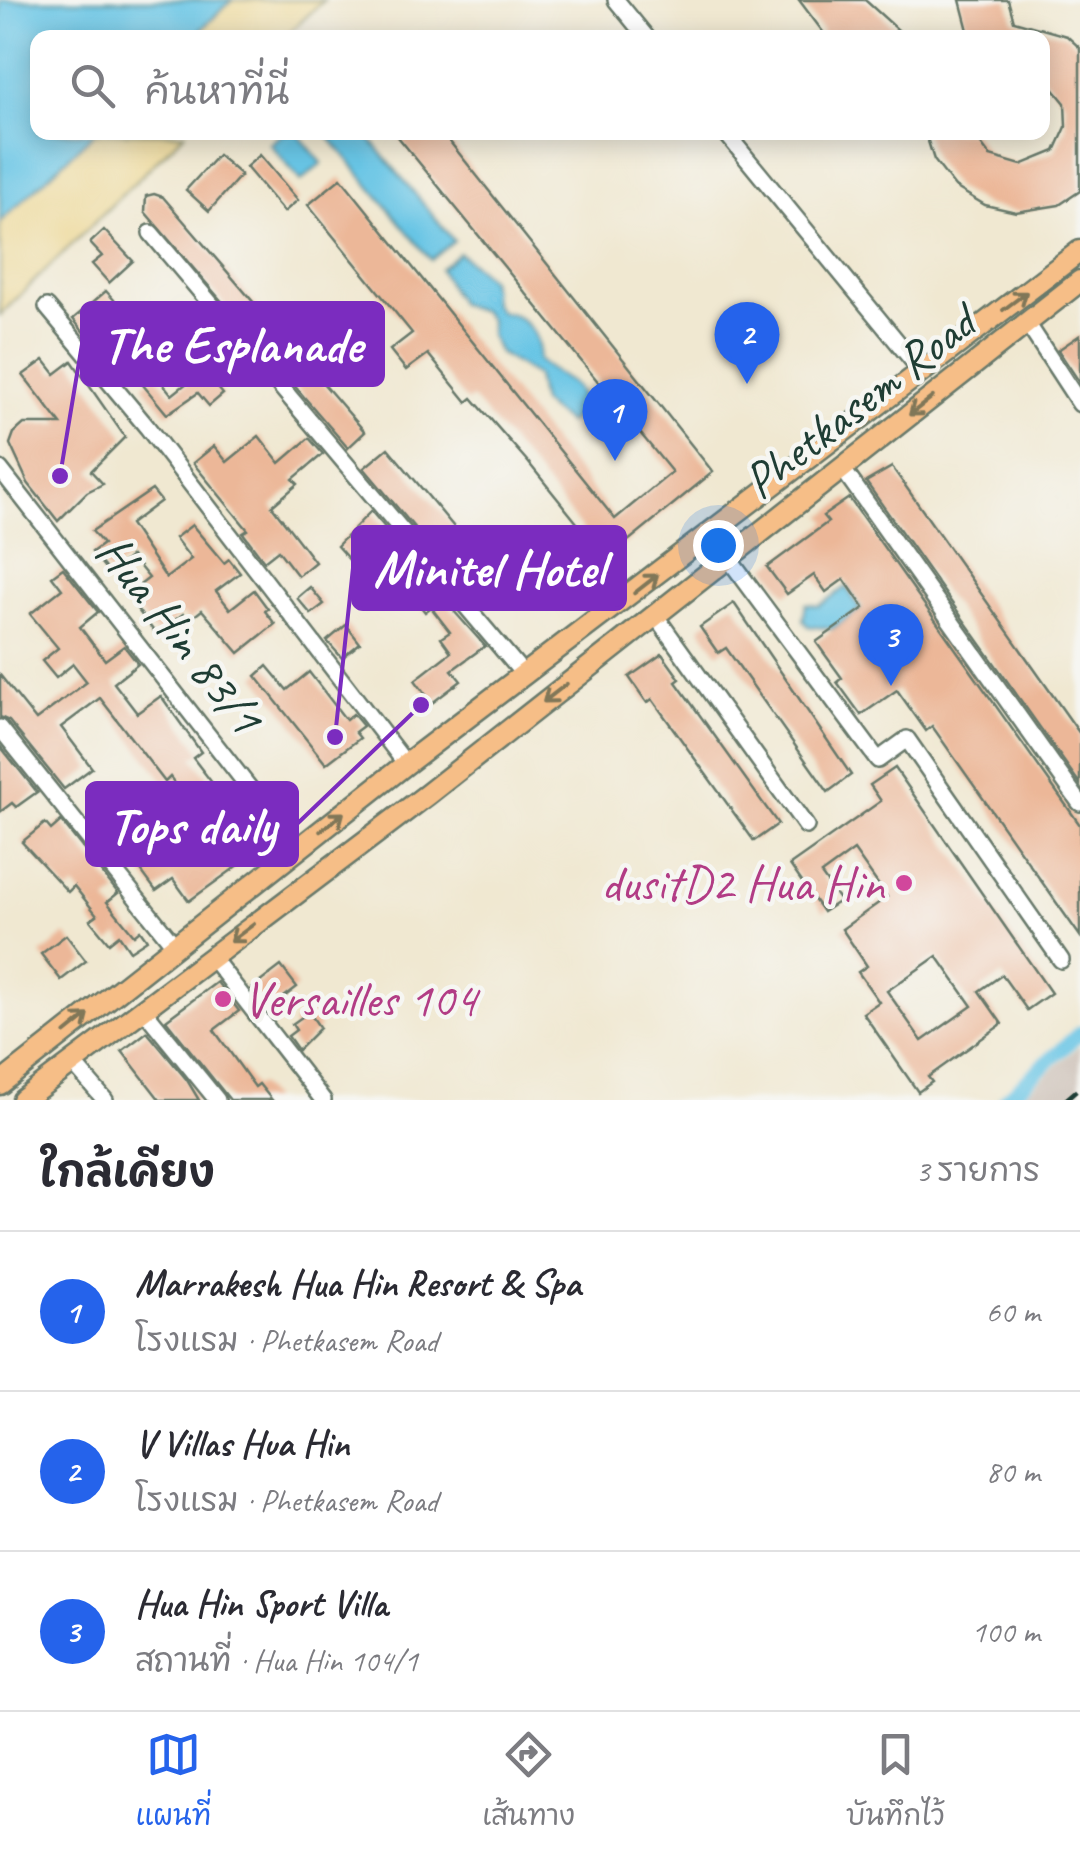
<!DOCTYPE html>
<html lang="th">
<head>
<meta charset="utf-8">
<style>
  body { margin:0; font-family:Caveat,"Playpen Sans Thai",sans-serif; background:#f7f7f7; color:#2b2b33 }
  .you { position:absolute; left:718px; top:545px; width:35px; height:35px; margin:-25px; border:8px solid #fff; border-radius:50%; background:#1a73e8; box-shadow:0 0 0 15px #1a73e833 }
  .badge { display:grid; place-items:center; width:65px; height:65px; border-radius:50%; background:#2563eb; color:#fff; font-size:32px; font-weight:700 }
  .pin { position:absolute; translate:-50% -82px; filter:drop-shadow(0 2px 5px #0008) }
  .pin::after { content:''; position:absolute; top:52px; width:35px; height:30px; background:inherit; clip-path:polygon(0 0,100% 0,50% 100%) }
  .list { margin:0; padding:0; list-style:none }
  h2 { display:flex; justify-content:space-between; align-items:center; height:130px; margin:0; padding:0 40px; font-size:42px }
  h2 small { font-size:32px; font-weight:400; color:#7c7c81 }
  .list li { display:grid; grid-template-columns:65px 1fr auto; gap:30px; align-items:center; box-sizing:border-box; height:160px; padding:0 40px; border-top:2px solid #e1e1e2 }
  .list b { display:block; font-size:38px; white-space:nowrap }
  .list p { margin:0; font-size:32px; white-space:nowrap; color:#7c7c81 }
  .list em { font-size:32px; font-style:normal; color:#7c7c81 }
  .icon { flex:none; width:55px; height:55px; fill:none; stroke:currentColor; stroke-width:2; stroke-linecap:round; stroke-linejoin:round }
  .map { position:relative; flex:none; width:1080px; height:1100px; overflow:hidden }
  .search { position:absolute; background:#fff; box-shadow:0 5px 25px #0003; left:30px; right:30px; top:30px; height:110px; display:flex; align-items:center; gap:25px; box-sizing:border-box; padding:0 35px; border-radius:20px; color:#7c7c81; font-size:38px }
  .sheet { height:610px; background:#fff }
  nav { display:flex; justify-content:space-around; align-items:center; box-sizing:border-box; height:140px; border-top:2px solid #e1e1e2; background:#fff; font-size:28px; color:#7c7c81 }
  nav a { display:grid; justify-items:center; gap:5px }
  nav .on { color:#2563eb }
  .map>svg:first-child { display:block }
  .industrial { fill:#cec2b9 }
  .sand { fill:#eeda9e; stroke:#868c69; stroke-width:2.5 }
  .water { fill:#67c5e5; stroke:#43818c; stroke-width:2.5 }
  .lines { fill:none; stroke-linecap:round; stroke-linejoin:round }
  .canal { stroke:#67c5e5; stroke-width:15 }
  .building { fill:#ecb798; fill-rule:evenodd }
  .minor-casing { stroke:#68796b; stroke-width:20 }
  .major-casing { stroke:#68796b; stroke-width:25 }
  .minor { stroke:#fff; stroke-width:15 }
  .major { stroke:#f6be87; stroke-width:20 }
  .rail { stroke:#1f3d34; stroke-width:4; stroke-dasharray:15 8; stroke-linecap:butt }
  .oneway { stroke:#807759 }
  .hotel-dot { fill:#d1479c; stroke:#f6f6f2; stroke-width:4 }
  .labels { text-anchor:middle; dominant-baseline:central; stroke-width:9; stroke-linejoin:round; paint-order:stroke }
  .street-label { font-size:50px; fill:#1f3d34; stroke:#f6f6f2 }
  .hotel-label { font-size:50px; fill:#b23c85; stroke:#f6f6f2; text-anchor:end }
  .leader { fill:none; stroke:#7b2cbf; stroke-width:4 }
  .callout-dot { fill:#7b2cbf; stroke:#f6f6f2; stroke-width:4 }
  .callout { fill:#7b2cbf; stroke:#7b2cbf; stroke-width:4 }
  .callout-label { font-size:52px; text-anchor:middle; font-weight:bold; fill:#fff }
</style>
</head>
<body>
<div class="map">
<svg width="1080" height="1100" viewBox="0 0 1080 1100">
  <rect width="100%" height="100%" fill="#f6f6f2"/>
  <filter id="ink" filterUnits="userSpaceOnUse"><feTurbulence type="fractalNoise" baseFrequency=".01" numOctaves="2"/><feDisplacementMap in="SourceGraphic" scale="20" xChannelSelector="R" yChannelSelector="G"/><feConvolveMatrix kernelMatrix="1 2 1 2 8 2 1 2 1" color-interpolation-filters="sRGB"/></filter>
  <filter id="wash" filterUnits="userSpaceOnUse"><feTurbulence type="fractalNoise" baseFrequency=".0048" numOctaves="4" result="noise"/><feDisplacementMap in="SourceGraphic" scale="40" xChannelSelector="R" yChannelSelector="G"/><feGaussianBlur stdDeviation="2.25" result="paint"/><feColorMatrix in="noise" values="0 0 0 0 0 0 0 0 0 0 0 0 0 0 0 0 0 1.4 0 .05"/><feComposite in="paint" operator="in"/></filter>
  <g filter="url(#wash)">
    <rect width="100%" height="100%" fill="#f0e8d1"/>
    <path class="industrial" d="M1080,1045V1100H1017Z"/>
    <g class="sand">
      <path d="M232,0H324L285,37L193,38Z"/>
      <path d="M94,133H185L0,315V222Z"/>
    </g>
    <g class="water">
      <path d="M0,0H232L193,37L38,38V132L94,133L0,222Z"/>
      <path d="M283,133H297L322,163L301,181L270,144Z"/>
      <path d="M326,133H365L454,241L431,260Z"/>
      <path d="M459,253L490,279L493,303L500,312C524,314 542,335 538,359C555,380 579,376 585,409L568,423L541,403L536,376L499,353L490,335V321L482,311L459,304L440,269Z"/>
      <path d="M846,587L861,609L832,629L808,626L803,620L806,604L819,606Z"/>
    </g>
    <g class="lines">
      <path class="canal" d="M1005,1100L1080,1033"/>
    </g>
    <g id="blocks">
      <g class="building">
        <path d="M799,0H865L907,38H818L823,32Z"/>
        <path d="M960,0H1008L1014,21L1067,36L1080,48V191L1059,205L1016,212L985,205L955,187L934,160L925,132H972L990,156L1021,165L1055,151L1066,127L1065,103L1042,75V38H1024V32L970,38Z"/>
        <path d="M394,132H442L713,472L606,559L528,462L472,398L467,402L428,354L406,370L390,350L412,333L308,205L341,178L615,519L672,472Z"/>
        <path d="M218,155L241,175L209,211L186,190Z"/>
        <path d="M260,155L298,200L284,212L246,167Z"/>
        <path d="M154,194L163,197L365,432L348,448L145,212L146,196Z"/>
        <path d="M104,230L133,261L109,283L92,264L102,256L90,243Z"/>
        <path d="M106,291L146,335L137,343L111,313L86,335L73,319Z"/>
        <path d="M1080,335V383L1058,350Z"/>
        <path d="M44,360L55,374L72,361L125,437L91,471L103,484L87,492L58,521L28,483L10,444L14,433L24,424H61L23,375Z"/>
        <path d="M203,370L223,394L209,406L198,393L167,414L143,385L156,375L172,395Z"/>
        <path d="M259,436L280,463L309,438L323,454L293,479L298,484L272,506L315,562L298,576L278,550L264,561L243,533L248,530L193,463L214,446L227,462Z"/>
        <path d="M388,448L484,563L461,583L364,468Z"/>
        <path d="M892,467L1080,734V784L866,482Z"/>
        <path d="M152,490L161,501L130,524L166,578L191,559L175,538L192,525L224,563L229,559L240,573L216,591L230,609L254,590L268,609L265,611L275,624L239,653L202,610L188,621L183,614L156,634L134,605L143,598L136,588L149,578L131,556L109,573L92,552L103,544L92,531Z"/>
        <path d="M849,498L1080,825V936L932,726L926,731L897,690L861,715L837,682L842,678L816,642L864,608L844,579L826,592L814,575L787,594L767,567L828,522L823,516ZM893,613L906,633L884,649L871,629Z"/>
        <path d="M371,511L424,574L420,578L439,601L425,612L407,589L403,593L395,584L407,574L393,557L381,567L367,550L352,563L337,546Z"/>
        <path d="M63,568L98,612L80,627L105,660L124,646L138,664L114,683L137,713L161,696L201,752L193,758L246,827L258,818L275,839L189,901L173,879L156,891L134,861L126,867L116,855L141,835L125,813L150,794L160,806L150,813L172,842L202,819L170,777L165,782L100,698L61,727L92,768L64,789L9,721L0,717V675L36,720L87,682L73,664L56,678L42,661L58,648L30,614L62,589L52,576Z"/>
        <path d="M310,587L324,604L311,614L297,598Z"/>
        <path d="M445,601L485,646L452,670L461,681L432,703L415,680L451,652L441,638L450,632L433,610Z"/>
        <path d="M734,603L851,775L828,792L726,648L718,653L700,627Z"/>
        <path d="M346,625L360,643L342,658L327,641Z"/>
        <path d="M662,654L680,679L676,682L778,824L754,841L652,699L647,703L629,677Z"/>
        <path d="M267,666L287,690L309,672L346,720L353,714L363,726L355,732L360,738L326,764L256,676Z"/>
        <path d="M0,746L37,792L16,807L12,803L0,812Z"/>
        <path d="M895,768L1051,993L1027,1010L1002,975L979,991L1002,1024L928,1077L932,1082L918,1092L863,1013L879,1002L858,972L867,966L842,929L887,897L854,850L821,874L840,901L823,912L790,865L881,801L870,785ZM937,956L972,1006L922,1041L887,991Z"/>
        <path d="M61,821L118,893L107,902L134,935L140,930L147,940L130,951L119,935L109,943L90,920L97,915L74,886L68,892L22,842L45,823L51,830Z"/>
        <path d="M66,935L86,961L61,980L41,954Z"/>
        <path d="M281,966L297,987L267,1010L251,989Z"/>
        <path d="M217,982L239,1011L214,1030L255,1087L259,1084L272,1100H230L166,1020Z"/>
        <path d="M309,1012L320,1028L298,1050L288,1036L296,1030L292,1024Z"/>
        <path d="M147,1032L187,1080L199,1100H160L122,1051Z"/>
      </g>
    </g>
  </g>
  <g filter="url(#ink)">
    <use href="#blocks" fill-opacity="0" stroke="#68796b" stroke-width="2.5"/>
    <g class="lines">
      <defs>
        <g id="minor">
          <path d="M616,0L647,38"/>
          <path d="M725,132L922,372"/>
          <path d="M151,233L525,676"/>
          <path d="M47,307L147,427L406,764"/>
          <path d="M1027,323L1080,404"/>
          <path d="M842,468L1080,803"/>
          <path d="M0,469L297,849"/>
          <path d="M729,559L878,760L907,739L1061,960"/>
          <path d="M655,615L806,826"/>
          <path d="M0,728L175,946"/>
          <path d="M211,956L323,1100"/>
          <path d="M143,1009L217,1100"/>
          <path d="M72,1062L105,1100"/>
        </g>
        <g id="major">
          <path d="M0,1084L406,764L1080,251"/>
          <path d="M23,1100L428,794L1080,281"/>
        </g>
      </defs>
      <use href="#minor" class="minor-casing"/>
      <use href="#major" class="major-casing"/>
      <use href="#minor" class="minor"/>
      <use href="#major" class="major"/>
      <path class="rail" d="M1065,1100L1080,1087"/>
    </g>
    <defs><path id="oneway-shaft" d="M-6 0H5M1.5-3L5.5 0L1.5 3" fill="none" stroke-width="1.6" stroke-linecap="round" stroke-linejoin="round" transform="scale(2.5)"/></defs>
    <g class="oneway">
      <use href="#oneway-shaft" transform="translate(1015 301) rotate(-37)"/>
      <use href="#oneway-shaft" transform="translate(921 406) rotate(142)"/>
      <use href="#oneway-shaft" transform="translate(646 584) rotate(-38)"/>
      <use href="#oneway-shaft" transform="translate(555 693) rotate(142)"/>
      <use href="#oneway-shaft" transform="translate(332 822) rotate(-38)"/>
      <use href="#oneway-shaft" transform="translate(242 933) rotate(143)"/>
      <use href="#oneway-shaft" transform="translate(77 1024) rotate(-39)"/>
    </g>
  </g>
  <g class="hotel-dot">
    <circle cx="904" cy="883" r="10"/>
    <circle cx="223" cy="999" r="10"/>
  </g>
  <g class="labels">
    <g class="street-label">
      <text transform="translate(859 402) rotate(-38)">Phetkasem Road</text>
      <text transform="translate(180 634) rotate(52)">Hua Hin 83/1</text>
    </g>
    <g class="hotel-label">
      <text x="884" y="883">dusitD2 Hua Hin</text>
      <text x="243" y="999" text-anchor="start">Versailles 104</text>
    </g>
  </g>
  <path class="leader" d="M60 476L82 344M335 737L353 568M421 705L297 824"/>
  <g class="callout-dot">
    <circle cx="60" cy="476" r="10"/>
    <circle cx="335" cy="737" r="10"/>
    <circle cx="421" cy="705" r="10"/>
  </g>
  <g class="callout">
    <rect x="82" y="303" width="301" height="82" rx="10"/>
    <rect x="353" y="527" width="272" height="82" rx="10"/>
    <rect x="87" y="783" width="210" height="82" rx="10"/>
  </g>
  <g class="callout-label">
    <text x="232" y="362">The Esplanade</text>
    <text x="489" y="586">Minitel Hotel</text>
    <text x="192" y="843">Tops daily</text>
  </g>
</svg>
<div class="you"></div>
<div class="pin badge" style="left:615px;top:461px">1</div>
<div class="pin badge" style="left:747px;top:384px">2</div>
<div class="pin badge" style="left:891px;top:686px">3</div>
<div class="search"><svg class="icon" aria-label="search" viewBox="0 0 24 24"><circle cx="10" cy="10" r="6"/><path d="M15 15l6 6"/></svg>ค้นหาที่นี่</div>
</div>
<section class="sheet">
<h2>ใกล้เคียง<small>3 รายการ</small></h2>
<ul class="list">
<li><span class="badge">1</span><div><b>Marrakesh Hua Hin Resort &amp; Spa</b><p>โรงแรม · Phetkasem Road</p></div><em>60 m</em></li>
<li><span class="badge">2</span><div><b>V Villas Hua Hin</b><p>โรงแรม · Phetkasem Road</p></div><em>80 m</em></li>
<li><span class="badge">3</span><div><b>Hua Hin Sport Villa</b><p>สถานที่ · Hua Hin 104/1</p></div><em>100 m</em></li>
</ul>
</section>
<nav>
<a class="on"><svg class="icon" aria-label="map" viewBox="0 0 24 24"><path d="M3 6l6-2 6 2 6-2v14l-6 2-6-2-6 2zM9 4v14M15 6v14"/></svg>แผนที่</a>
<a><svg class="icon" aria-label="directions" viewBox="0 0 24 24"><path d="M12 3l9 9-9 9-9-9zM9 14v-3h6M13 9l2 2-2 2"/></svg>เส้นทาง</a>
<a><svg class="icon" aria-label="saved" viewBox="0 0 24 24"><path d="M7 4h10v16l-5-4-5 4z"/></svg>บันทึกไว้</a>
</nav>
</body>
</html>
